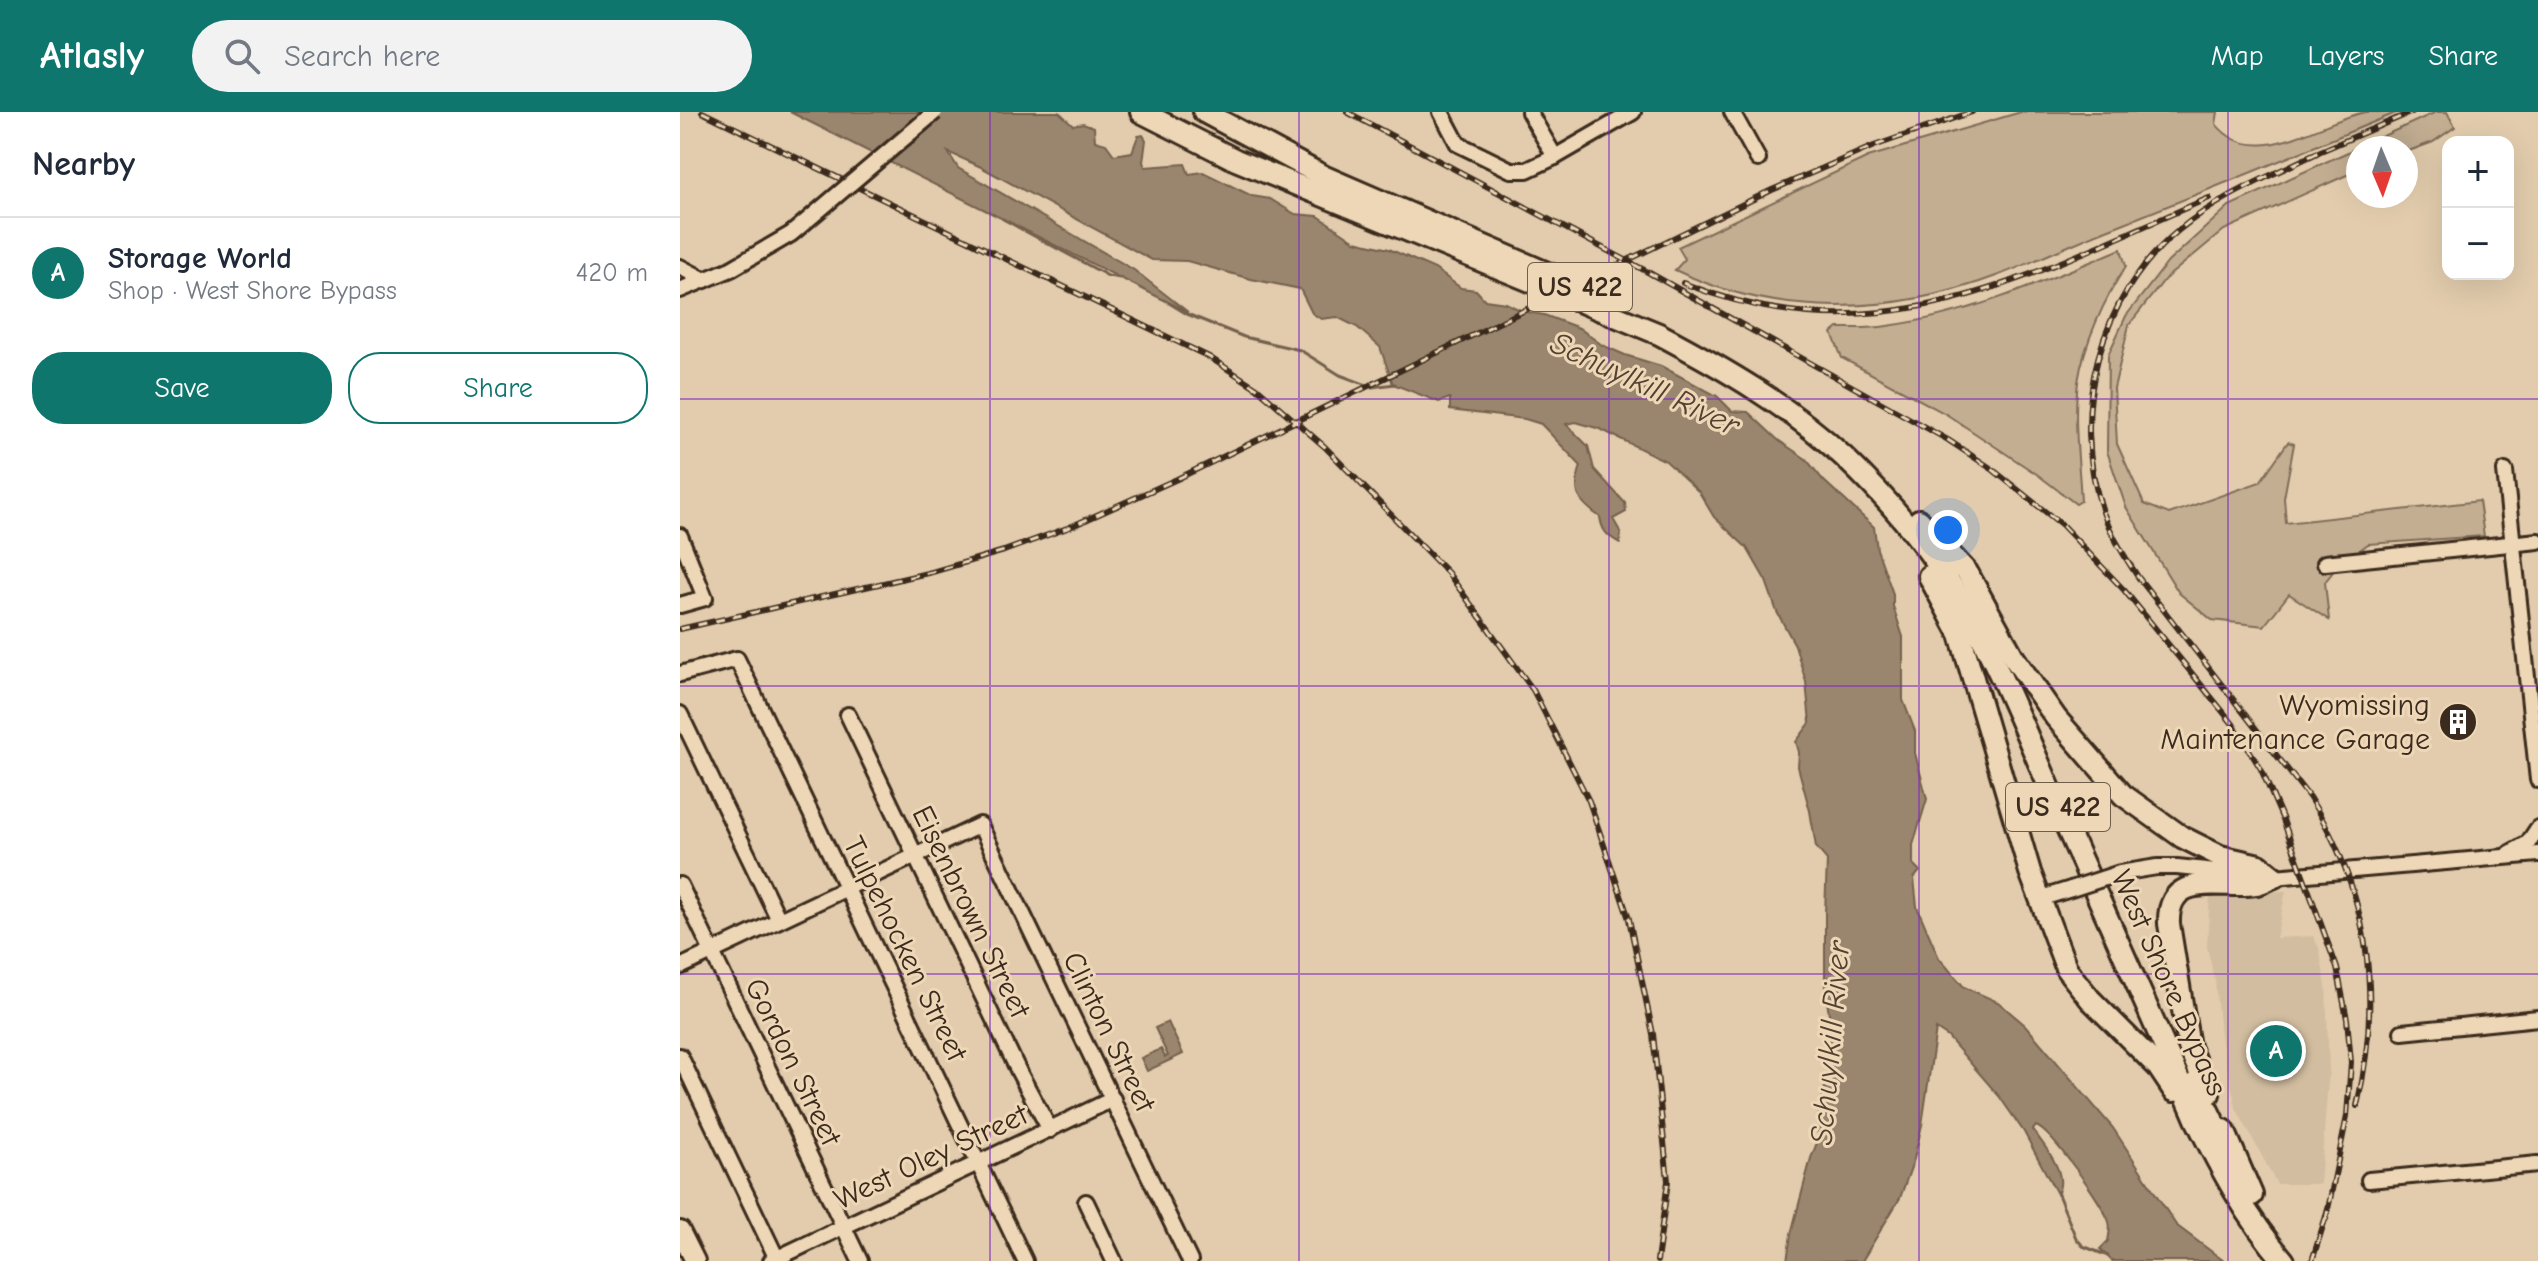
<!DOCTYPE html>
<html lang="en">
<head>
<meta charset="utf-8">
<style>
  body { margin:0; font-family:"Comic Neue",sans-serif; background:#f2f2f3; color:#1f2937 }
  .controls { position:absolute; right:24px; top:24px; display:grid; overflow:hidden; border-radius:16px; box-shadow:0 8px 32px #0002 }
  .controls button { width:72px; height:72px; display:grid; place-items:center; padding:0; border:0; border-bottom:2px solid #e0e1e3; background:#fff; color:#1f2937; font:40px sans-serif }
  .compass { position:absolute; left:1666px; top:24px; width:72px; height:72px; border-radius:50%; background:#fff; box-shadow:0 8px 32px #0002; rotate:178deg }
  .you { position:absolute; left:1268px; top:418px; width:28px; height:28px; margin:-20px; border:6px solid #fff; border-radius:50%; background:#1a73e8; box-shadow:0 0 0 12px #1a73e833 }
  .badge { display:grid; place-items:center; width:52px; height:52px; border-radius:50%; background:#0f766e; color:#fff; font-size:26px; font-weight:700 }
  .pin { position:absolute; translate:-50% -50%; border:4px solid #fff; box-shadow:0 2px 8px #0006 }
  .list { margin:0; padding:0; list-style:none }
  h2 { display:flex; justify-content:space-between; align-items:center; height:104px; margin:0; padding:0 32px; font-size:34px }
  h2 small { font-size:26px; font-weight:400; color:#747a83 }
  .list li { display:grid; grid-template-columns:52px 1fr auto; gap:24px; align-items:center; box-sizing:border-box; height:112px; padding:0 32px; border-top:2px solid #e0e1e3 }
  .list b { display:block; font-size:30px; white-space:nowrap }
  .list p { margin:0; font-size:26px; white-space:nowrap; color:#747a83 }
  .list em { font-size:26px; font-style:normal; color:#747a83 }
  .actions { display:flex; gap:16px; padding:24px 32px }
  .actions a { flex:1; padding:18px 0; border:2px solid #0f766e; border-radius:32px; text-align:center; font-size:28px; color:#0f766e }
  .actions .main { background:#0f766e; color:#fff }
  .icon { flex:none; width:44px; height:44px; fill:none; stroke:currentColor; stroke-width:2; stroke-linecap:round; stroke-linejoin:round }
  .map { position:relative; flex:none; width:1858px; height:1149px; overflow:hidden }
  header { display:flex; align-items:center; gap:48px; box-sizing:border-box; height:112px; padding:0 40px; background:#0f766e; color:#fff }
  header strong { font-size:38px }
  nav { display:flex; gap:44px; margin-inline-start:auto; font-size:28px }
  .search { width:560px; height:72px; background:#f2f2f3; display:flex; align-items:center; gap:20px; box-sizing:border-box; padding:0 28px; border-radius:44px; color:#747a83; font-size:30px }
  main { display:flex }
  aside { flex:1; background:#fff }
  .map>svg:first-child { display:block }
  .built { fill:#d2bda0 }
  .green { fill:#c3ae92; stroke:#7f6c58; stroke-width:2 }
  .water { fill:#9a866e; stroke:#74614e; stroke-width:2 }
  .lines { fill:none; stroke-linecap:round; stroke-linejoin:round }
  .stream { stroke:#74614e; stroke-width:3 }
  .minor-casing { stroke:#3b2a1e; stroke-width:20 }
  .major-casing { stroke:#3b2a1e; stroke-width:24 }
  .highway-casing { stroke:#3b2a1e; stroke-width:26 }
  .minor { stroke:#edd7b6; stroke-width:14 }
  .major { stroke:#edd7b6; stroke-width:18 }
  .highway { stroke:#edd7b6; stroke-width:20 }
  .rail-casing { stroke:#3b2a1e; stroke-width:6 }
  .rail { stroke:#edd7b6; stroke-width:3; stroke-dasharray:9; stroke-linecap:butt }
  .minor-bridge-casing { stroke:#3b2a1e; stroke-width:20; stroke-linecap:butt }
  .minor-bridge { stroke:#edd7b6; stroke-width:14 }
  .grid { fill:none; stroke:#7b2cbf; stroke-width:2; stroke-opacity:0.55 }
  .labels { text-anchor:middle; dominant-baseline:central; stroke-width:6; stroke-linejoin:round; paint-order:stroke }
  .shield { fill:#edd7b6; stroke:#705e4c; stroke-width:2 }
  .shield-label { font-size:28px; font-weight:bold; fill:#3b2a1e }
  .poi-label { font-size:30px; fill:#3b2a1e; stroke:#edd7b6; text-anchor:end }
  .street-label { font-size:30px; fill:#3b2a1e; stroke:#edd7b6 }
  .water-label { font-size:32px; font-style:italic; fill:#534132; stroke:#edd7b6 }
</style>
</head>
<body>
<header>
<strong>Atlasly</strong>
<div class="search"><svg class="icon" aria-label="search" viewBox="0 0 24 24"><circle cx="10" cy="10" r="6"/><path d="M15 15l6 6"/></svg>Search here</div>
<nav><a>Map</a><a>Layers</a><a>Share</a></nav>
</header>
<main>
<aside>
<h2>Nearby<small></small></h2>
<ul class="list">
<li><span class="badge">A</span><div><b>Storage World</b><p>Shop · West Shore Bypass</p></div><em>420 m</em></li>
</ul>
<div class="actions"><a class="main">Save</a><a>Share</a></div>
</aside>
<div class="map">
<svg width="1858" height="1149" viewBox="0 0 1858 1149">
  <rect width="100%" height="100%" fill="#e2ccad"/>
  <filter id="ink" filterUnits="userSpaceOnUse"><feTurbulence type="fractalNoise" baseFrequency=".0125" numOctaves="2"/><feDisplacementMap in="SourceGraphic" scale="16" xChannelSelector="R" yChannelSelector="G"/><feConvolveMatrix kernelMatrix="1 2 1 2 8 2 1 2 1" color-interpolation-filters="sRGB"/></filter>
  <g filter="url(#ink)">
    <path class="built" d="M1606,779L1596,826L1633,824L1639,836L1646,874L1649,957L1640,1072H1597L1556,996L1540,922L1535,869L1527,835L1530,782Z"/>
    <g class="green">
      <path d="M1341,0H1538L1536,12C1575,61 1640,8 1686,0C1696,0 1708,0 1718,0C1624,39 1531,77 1437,114C1397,129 1359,148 1319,163C1214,203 1098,207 995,158L1005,147L998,135L1188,45Z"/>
      <path d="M1756,0H1767L1775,15L1753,30L1726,40V36H1678V58L1544,118L1485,167L1449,213L1434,276L1437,332L1464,392L1489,402L1580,370L1608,330L1614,332L1604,386L1606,411L1799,389L1804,424L1688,432L1656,456L1645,470L1649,508L1609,482L1584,514L1532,508L1499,481L1446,395L1427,339L1428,243L1446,204L1488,150L1549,94Z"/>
      <path d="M1441,137L1446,154C1425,186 1404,231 1398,270C1393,308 1399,350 1401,389L1396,392L1358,363L1266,302L1162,246L1152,221L1158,216C1174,216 1191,217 1207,214C1289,203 1365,169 1441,137Z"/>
    </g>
    <g class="water">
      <path d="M110,0H379L393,13L403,11L414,15L415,29L426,32L434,43L452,40L458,24L463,23L466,28L463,50L465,55L505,52L509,62L523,60L572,84L590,87L615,102L638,104L675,129L709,137L755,157L781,176L796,178L805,188L826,191L842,199L864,203L899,216L922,233L945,243L981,254L1037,284L1052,299L1068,300L1098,328L1126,347L1143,368L1194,415L1197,437L1213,482V494L1223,525V588L1235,619V641L1247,687L1233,733V752L1240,759L1234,766L1237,795L1259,846L1284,875L1318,890L1345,913L1433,1016L1496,1113L1544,1149H1432L1420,1137L1428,1129C1429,1123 1431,1116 1429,1110C1424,1093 1371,1019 1356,1014L1353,1018C1365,1035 1389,1062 1377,1082L1344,1020L1319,984L1268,925L1256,917L1242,1013L1234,1047L1220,1086L1182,1149H1107L1111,1122L1131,1046L1138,1028V1007L1147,965L1149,902L1145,877V801L1147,748L1136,735L1130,699L1118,655L1119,640L1116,630L1130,611L1126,570L1115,533L1097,500L1086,469L1067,436L1034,405L1019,380L986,349L920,317L896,310L886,312L908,334L914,357L945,391L946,400L933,407L941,421L940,431C927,424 922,419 920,405C897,389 892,380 901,354L861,312L845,307L770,298V286L759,290L713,272L700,235L677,215L657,205L641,207L632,201L620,177L571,167L507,149L472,148L301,55L268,40L278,56L454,158L508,200Z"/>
      <path d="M488,910L503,942L467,959L461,946L481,937L485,945L488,944L475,916Z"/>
    </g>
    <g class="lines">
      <g class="stream">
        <path d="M323,107L428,164L440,166"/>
        <path d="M489,191L507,202L564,225L620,238L660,263L692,275L715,272"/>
        <path d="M1377,1080L1396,1126L1403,1134L1428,1144"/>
      </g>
      <defs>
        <g id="minor">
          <path d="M761,0L778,32L831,58H847L875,45L953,0"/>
          <path d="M849,0L875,45"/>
          <path d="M1052,0L1078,47"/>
          <path d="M0,155L25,168"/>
          <path d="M0,178L51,157"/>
          <path d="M1825,359L1858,668"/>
          <path d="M0,424L25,486L0,493"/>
          <path d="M1645,451L1858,429"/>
          <path d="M0,562L57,547L345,1149"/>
          <path d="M0,602L99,808"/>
          <path d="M168,603L339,960L370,1018"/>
          <path d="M1830,741L1848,731L1858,716"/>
          <path d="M1440,761L1477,755H1497L1594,765L1858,742"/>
          <path d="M0,773L180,1149"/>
          <path d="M1362,786L1391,777"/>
          <path d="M0,855L300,713L510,1149"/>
          <path d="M1722,920L1858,906"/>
          <path d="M0,944L98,1149"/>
          <path d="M1689,1068L1858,1052"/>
          <path d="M406,1090L434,1149"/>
          <path d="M91,1149L433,987"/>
        </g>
        <path id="major" d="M0,1119L15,1149"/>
        <g id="highway">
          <path d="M461,0L556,48L979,222C1045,257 1109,294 1164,345C1210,389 1253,440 1285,495C1324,563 1352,637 1384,709C1428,808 1473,907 1516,1007C1541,1058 1567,1106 1604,1149"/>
          <path d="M524,0L645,65L904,177"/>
          <path d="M1239,408L1287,460L1334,546L1376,606L1443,683L1502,725L1540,744L1579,753L1594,765"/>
          <path d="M1249,464L1280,522L1350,760L1387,858L1410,887L1478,955L1494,979"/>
          <path d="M1515,971L1544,1032"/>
          <path d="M1529,982L1509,935L1489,812C1487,756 1543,778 1577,772C1582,771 1589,767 1594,765"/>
          <path d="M1544,1018L1572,1083"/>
        </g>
      </defs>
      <use href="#minor" class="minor-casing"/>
      <use href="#major" class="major-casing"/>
      <use href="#highway" class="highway-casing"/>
      <use href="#minor" class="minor"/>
      <use href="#major" class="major"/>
      <use href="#highway" class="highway"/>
      <defs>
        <g id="rail">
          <path d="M22,0L529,245L577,276L645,335L768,461L853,578L909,689L949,807L973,922L988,1069L977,1149"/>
          <path d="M667,0L966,159L1268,328L1312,357L1382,413L1444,478L1553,612L1581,657L1603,708L1657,856L1667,907L1671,950L1667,1004L1646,1107"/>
          <path d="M1637,41C1590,64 1540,84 1499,118C1418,185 1389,301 1423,400C1431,423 1444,444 1458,465L1629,685C1690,780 1702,885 1677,994"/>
          <path d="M1629,44L1732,0"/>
          <path d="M1003,171C1203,250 1348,163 1529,86"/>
          <path d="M0,517L252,460L324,439L390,415L497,367L1092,78L1194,34L1292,0"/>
          <path d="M1632,1149L1648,1098"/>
        </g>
      </defs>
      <use href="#rail" class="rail-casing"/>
      <use href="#rail" class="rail"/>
      <defs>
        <g id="minor-bridge">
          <path d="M51,157L111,122L255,0"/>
          <path d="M1391,777L1440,761"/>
        </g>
      </defs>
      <use href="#minor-bridge" class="minor-bridge-casing"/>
      <use href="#minor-bridge" class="minor-bridge"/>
    </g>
  </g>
  <path class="grid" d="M310,0V1149M619,0V1149M929,0V1149M1239,0V1149M1548,0V1149M0,287H1858M0,574H1858M0,862H1858"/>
  <defs>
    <symbol id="building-disc" viewBox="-11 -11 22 22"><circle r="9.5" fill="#3b2a1e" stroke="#edd7b6"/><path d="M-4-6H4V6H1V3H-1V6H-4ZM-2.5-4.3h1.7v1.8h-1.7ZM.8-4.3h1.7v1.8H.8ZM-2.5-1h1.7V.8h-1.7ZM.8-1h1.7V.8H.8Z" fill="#fff"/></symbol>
  </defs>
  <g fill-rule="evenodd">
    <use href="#building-disc" x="1756" y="588" width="44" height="44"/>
  </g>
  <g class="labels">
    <g class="shield">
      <rect x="848" y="151" width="104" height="48" rx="6"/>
      <rect x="1326" y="671" width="104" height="48" rx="6"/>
    </g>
    <g class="shield-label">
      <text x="900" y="175">US 422</text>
      <text x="1378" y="695">US 422</text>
    </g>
    <g class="poi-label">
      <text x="1750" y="593">Wyomissing<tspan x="1750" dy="34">Maintenance Garage</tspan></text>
    </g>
    <g class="street-label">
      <text transform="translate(291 800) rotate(64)">Eisenbrown Street</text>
      <text transform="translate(225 837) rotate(64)">Tulpehocken Street</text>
      <text transform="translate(1489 871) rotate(66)">West Shore Bypass</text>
      <text transform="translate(429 920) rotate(64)">Clinton Street</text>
      <text transform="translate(113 950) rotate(64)">Gordon Street</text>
      <text transform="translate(251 1045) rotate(-25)">West Oley Street</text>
    </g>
    <g class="water-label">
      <text transform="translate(965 272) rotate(25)">Schuylkill River</text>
      <text transform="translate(1150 931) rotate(-85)">Schuylkill River</text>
    </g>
  </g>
</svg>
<div class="controls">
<button>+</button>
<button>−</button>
</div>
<svg class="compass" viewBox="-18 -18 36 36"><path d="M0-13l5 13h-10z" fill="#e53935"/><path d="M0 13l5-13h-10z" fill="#747a83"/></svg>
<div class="you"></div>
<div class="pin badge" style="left:1596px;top:939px">A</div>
</div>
</main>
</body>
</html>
